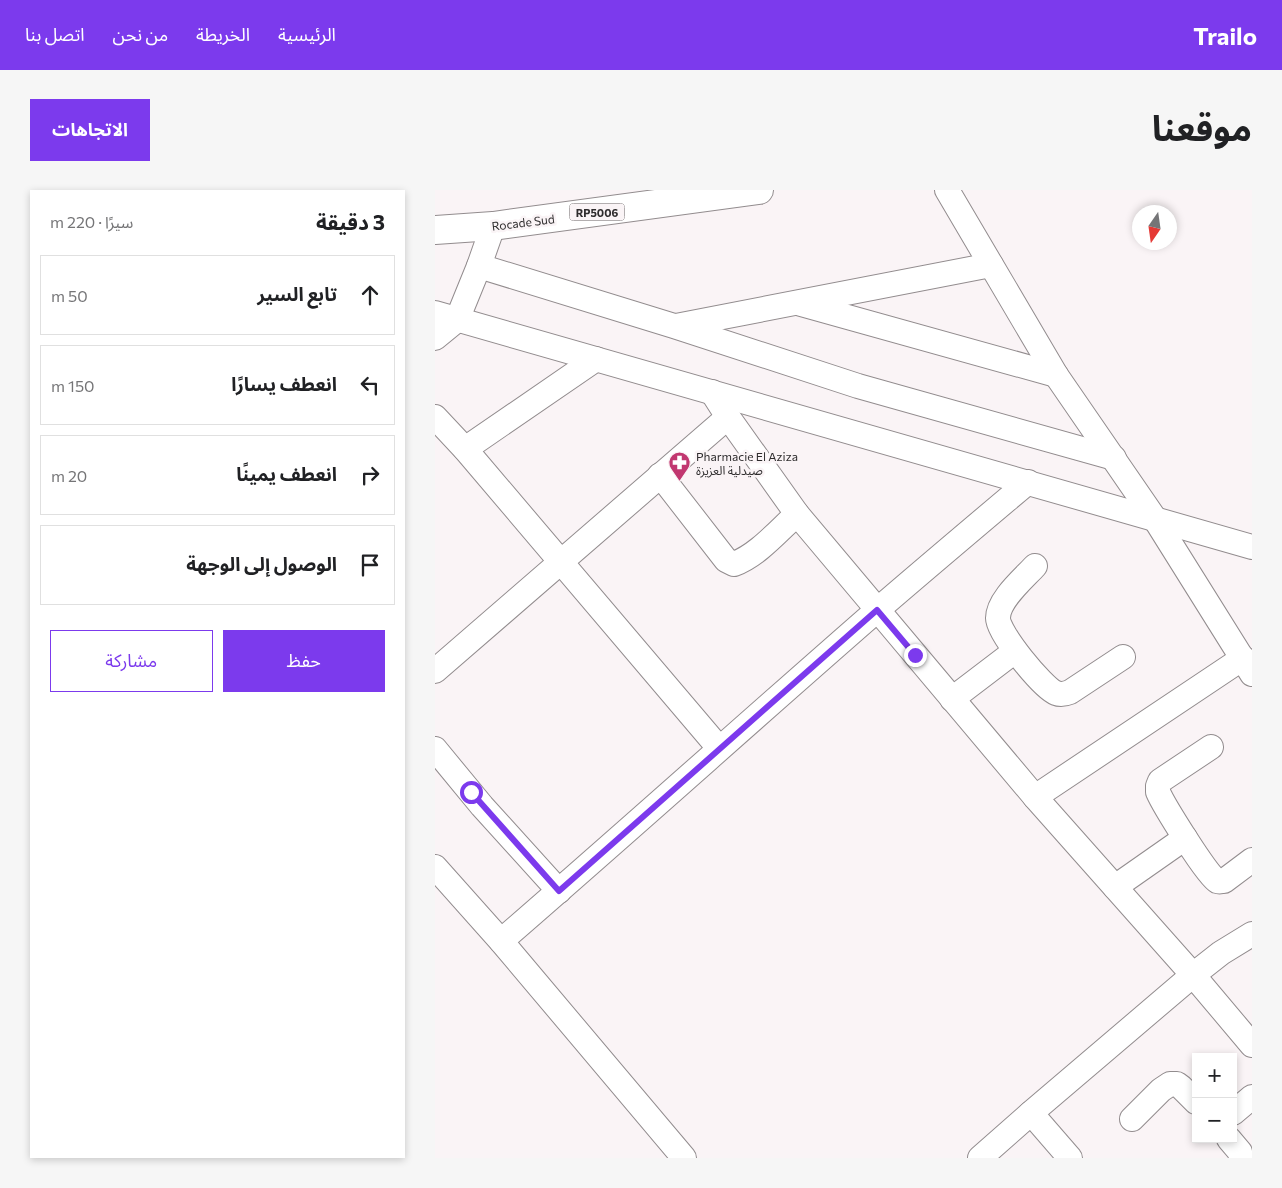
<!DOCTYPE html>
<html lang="ar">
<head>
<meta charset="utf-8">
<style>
  body { margin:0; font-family:Commissioner,"Noto Sans Arabic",sans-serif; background:#f6f6f6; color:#202124; direction:rtl }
  .controls { position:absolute; right:15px; bottom:15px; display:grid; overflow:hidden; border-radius:0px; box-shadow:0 2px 8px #0003 }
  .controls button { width:45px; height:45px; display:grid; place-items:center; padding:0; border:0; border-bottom:1px solid #e0e0e0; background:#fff; color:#202124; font:25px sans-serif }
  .compass { position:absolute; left:697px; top:15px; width:45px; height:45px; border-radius:50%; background:#fff; box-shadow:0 2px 8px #0003; rotate:193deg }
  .stop { position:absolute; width:15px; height:15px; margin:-11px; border:4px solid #7c3aed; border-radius:50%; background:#fff }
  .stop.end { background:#7c3aed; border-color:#fff; box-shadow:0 1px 5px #0008 }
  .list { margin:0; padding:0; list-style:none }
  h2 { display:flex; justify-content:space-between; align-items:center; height:65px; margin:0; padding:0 20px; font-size:21px }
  h2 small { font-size:16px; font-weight:400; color:#757577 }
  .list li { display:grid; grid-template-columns:32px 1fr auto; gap:15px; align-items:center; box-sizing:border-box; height:80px; margin:0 10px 10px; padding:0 10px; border:1px solid #e0e0e0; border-radius:0px }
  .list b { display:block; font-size:19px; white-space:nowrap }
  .list em { font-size:16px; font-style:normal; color:#757577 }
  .actions { display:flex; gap:10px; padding:15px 20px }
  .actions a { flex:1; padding:11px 0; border:1px solid #7c3aed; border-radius:0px; text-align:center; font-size:18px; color:#7c3aed }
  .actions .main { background:#7c3aed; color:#fff }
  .icon { flex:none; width:28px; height:28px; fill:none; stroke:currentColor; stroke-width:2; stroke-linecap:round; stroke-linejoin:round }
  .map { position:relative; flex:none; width:817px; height:968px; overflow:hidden; direction:ltr; border-radius:0px }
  header { display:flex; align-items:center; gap:30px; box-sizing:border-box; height:70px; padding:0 25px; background:#7c3aed; color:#fff }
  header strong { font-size:24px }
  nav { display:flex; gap:28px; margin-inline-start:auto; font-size:18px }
  .intro { display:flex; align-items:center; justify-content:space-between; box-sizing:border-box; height:120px; padding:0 30px }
  h1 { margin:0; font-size:35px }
  .button { padding:12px 22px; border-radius:0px; background:#7c3aed; color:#fff; font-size:18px; font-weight:700 }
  main { display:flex; gap:30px; padding:0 30px }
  aside { flex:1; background:#fff; border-radius:0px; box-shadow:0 2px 8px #0003 }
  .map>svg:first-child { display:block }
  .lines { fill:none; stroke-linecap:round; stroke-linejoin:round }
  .minor-casing { stroke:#928c8e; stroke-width:26 }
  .major-casing { stroke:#928c8e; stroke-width:30 }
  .minor { stroke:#fff; stroke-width:24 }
  .major { stroke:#fff; stroke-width:28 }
  .route { stroke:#7c3aed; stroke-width:6 }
  .labels { text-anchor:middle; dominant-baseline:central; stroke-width:5; stroke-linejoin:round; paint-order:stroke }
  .shield { fill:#faf4f6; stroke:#6b6869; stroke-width:1 }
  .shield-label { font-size:11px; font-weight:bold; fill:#2e2c2d }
  .street-label { font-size:12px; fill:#2e2c2d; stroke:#faf4f6 }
  .poi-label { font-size:12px; fill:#2e2c2d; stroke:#faf4f6; text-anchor:start }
</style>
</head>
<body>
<header>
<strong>Trailo</strong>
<nav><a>الرئيسية</a><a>الخريطة</a><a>من نحن</a><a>اتصل بنا</a></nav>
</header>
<div class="intro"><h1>موقعنا</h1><a class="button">الاتجاهات</a></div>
<main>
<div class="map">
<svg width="817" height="968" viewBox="0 0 817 968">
  <rect width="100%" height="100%" fill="#faf4f6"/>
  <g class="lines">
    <defs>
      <g id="minor">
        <path d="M512,0L621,185L720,329L817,484"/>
        <path d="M44,76L239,136L423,196L679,268"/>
        <path d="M366,114L621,185"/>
        <path d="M0,123L817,357"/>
        <path d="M241,136L556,75"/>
        <path d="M0,148L22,130L44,76L58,36"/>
        <path d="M277,202L293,227L362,324L600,607L758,785L817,855"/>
        <path d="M0,227L30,259L284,558"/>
        <path d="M30,259L161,169"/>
        <path d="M225,285L291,370L299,374C323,365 343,341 362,324"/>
        <path d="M600,376C588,389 563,410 563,428C562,442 608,498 621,503C626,505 630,504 635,502L688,467"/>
        <path d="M0,481L293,227"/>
        <path d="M517,509L580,461"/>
        <path d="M776,557L725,591L723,596V602C728,614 773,687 782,691C785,692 786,691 789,691L817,670"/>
        <path d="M0,559L47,616L124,701"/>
        <path d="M600,607L808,468"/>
        <path d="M0,677L66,751L249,968"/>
        <path d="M680,697L750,648"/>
        <path d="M66,751C192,642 315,531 440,422C491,378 542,335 593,292"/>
        <path d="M596,923L635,968"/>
        <path d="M798,923L817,907"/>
        <path d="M697,929L726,900L735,894H742L746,897L761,912"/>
        <path d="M794,949L805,962L806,968"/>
        <path d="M545,968L596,923L758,785L786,763L817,744"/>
      </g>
      <path id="major" d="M0,40L58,36L324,0"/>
    </defs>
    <use href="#minor" class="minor-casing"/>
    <use href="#major" class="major-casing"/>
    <use href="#minor" class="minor"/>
    <use href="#major" class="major"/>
  </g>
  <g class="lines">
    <path class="route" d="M36,602L124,701L442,420L480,465"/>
  </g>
  <defs>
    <symbol id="pharmacy-pin" viewBox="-11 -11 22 30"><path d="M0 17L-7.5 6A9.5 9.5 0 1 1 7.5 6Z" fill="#c13770" stroke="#faf4f6"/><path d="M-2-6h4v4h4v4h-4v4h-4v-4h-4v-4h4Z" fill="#fff"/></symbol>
  </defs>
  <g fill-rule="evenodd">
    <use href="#pharmacy-pin" x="232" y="260" width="25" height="34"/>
  </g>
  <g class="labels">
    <rect class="shield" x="134.5" y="13.5" width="55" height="17" rx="4"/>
    <g class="shield-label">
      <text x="162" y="22">RP5006</text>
    </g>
    <g class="street-label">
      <text transform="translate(88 32) rotate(-7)">Rocade Sud</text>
    </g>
    <g class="poi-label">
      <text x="261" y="266">Pharmacie El Aziza<tspan x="261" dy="14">صيدلية العزيزة</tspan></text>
    </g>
  </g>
</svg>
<div class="controls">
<button>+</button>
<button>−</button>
</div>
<svg class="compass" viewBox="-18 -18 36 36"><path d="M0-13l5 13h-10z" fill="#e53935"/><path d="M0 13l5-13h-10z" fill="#757577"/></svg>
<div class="stop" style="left:36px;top:602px"></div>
<div class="stop end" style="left:480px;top:465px"></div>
</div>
<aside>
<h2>3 دقيقة<small>سيرًا · 220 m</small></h2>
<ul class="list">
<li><svg class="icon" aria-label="ahead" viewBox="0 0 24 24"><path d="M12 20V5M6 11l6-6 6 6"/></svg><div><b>تابع السير</b></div><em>50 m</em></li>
<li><svg class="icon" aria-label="left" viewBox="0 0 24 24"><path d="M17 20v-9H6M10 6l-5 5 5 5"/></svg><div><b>انعطف يسارًا</b></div><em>150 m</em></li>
<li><svg class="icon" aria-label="right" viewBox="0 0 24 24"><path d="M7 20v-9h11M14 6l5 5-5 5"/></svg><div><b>انعطف يمينًا</b></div><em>20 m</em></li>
<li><svg class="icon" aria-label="arrive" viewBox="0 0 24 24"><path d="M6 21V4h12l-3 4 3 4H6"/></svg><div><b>الوصول إلى الوجهة</b></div></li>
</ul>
<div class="actions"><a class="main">حفظ</a><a>مشاركة</a></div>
</aside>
</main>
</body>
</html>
